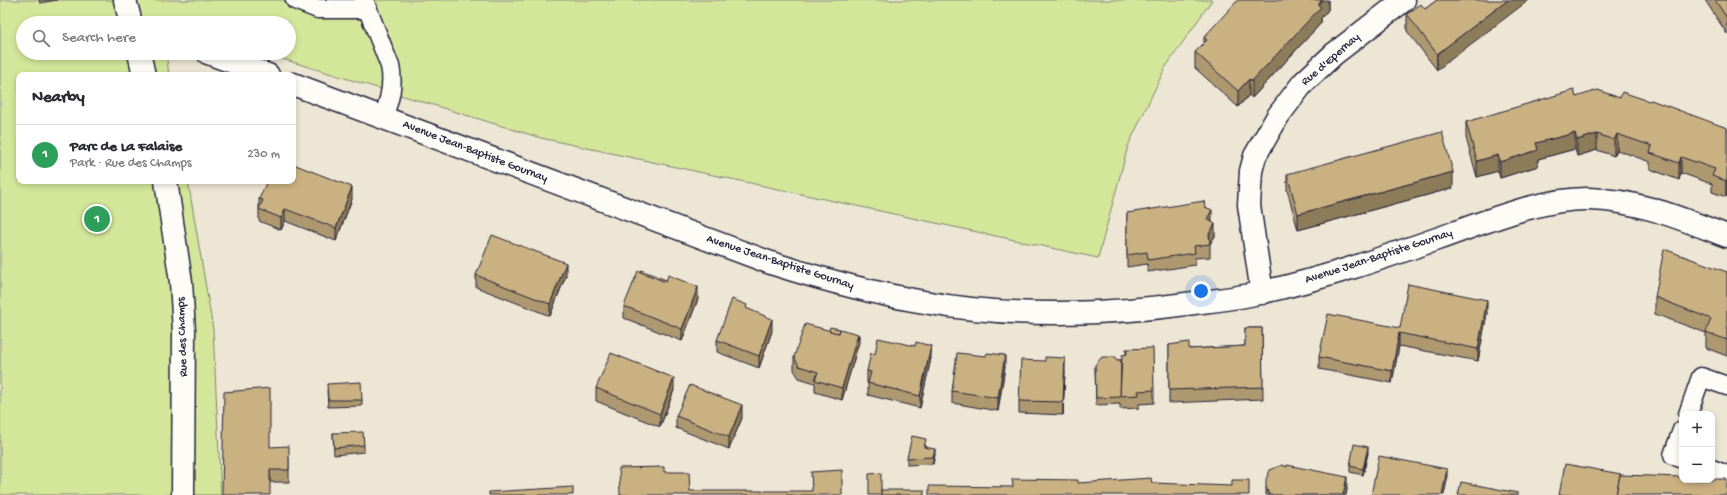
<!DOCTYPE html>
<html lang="en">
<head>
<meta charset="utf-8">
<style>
  body { margin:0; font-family:"Gochi Hand",sans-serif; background:#f2f2f3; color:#2b2b33 }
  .controls { position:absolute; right:12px; bottom:12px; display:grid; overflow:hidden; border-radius:8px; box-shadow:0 2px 6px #0003 }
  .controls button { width:36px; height:36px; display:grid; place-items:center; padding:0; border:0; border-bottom:1px solid #e1e1e2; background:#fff; color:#2b2b33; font:20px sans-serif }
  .you { position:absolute; left:1201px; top:291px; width:14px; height:14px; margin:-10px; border:3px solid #fff; border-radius:50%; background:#1a73e8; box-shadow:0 0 0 6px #1a73e833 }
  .badge { display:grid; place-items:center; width:26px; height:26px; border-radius:50%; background:#22223b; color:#fff; font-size:13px; font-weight:700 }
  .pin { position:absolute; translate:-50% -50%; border:2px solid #fff; box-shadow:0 1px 4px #0006 }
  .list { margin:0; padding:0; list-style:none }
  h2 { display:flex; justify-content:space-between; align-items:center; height:52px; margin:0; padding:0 16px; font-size:17px }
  h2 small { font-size:13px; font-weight:400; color:#7c7c81 }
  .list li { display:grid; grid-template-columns:26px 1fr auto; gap:12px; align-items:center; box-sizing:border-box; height:60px; padding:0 16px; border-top:1px solid #e1e1e2 }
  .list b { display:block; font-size:15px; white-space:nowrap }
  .list p { margin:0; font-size:13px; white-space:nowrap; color:#7c7c81 }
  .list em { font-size:13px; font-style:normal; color:#7c7c81 }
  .icon { flex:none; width:22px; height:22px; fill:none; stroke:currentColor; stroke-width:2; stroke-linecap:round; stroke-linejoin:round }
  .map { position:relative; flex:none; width:1727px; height:495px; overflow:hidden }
  .search { position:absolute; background:#fff; box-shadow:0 2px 6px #0003; left:16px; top:16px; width:280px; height:44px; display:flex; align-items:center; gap:10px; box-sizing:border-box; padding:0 14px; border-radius:22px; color:#7c7c81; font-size:15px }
  .panel { position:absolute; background:#fff; box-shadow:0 2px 6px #0003; left:16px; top:72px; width:280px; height:112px; border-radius:8px }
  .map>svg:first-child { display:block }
  .green { fill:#d4e69a; stroke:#7b846a }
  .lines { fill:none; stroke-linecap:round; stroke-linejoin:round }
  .service-casing { stroke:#22223b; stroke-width:21 }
  .minor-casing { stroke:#22223b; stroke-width:25 }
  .service { stroke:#fdfcf7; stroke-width:18 }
  .minor { stroke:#fdfcf7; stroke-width:22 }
  .wall { fill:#ae986f; stroke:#22223b }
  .shaded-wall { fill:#8d7c5a; stroke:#22223b }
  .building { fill:#cab181; stroke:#22223b }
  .labels { text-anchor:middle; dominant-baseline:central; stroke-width:3; stroke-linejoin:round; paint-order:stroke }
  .street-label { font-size:12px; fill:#22223b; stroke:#fdfcf7 }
</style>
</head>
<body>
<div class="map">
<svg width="1727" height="495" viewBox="0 0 1727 495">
  <rect width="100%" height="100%" fill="#eee6d4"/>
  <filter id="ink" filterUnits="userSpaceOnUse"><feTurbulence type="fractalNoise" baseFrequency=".025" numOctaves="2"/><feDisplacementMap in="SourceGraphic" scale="8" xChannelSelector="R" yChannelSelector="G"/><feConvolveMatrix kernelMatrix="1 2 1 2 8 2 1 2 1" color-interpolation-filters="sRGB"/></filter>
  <g filter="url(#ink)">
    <path class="green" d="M0,0H1212L1165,68L1128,146L1098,258L541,138L263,53H289V23H165L160,22V23H23V53H166L169,75H19V181H188L213,329L221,495H0Z"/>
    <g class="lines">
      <defs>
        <g id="service">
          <path d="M295,0L318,9H368"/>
          <path d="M364,0L390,66C394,84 390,100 383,117"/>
          <path d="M1688,414L1701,377L1727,386"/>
          <path d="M1682,430L1673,455L1682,459"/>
          <path d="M1712,469L1727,475"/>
        </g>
        <g id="minor">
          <path d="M125,0L131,23"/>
          <path d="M139,53L144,75"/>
          <path d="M208,53L268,75"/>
          <path d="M293,84L771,263C821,279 871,293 924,302C1010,318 1108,315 1194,303C1217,300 1240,298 1263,292C1322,279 1380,259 1437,239C1483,223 1541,198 1589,199C1638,200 1682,219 1727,236"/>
          <path d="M166,181L181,282L184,331L183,495"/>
          <path d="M1262,293L1249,205L1251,171L1255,156L1278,116L1303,83L1334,54L1404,0"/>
        </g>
      </defs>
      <use href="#service" class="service-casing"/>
      <use href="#minor" class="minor-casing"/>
      <use href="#service" class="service"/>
      <use href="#minor" class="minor"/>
    </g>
    <g class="wall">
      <path d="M39,0H57L40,3Z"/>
      <path d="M1328,0V10L1321,18V23L1252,98L1249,95L1238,107L1195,68V52L1204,43V37Z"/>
      <path d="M1437,0V70L1407,31V14L1425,9Z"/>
      <path d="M1705,0H1727V34Z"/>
      <path d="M1576,97L1620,98L1727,128L1726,197L1712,192V184L1681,173L1679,180L1650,169V162L1617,150L1614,156L1597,150L1577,156L1575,149L1538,159V166L1500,178L1498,171L1477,177L1466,138V122Z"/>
      <path d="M1287,174L1453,188L1298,230L1287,190Z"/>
      <path d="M259,199H352L336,241L285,221L281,230L259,221Z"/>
      <path d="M1205,207L1211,222L1215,236L1210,244V257L1195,258V265L1148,272L1147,264L1127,267V213Z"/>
      <path d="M1727,272V356L1706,348V333L1655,314V297Z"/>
      <path d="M476,275H566L550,316L476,287Z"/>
      <path d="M698,299L682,341L624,318V306Z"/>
      <path d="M747,309L772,331L759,368L717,352V340Z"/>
      <path d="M1487,313L1478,361L1399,346L1392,383L1319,369V357L1400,328Z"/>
      <path d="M1245,328H1262L1263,399L1169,403V345L1189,349L1245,346Z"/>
      <path d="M829,331L859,342L842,400L815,392V383L799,378L794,370V357Z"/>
      <path d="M915,346L931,358L920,408L868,395V384L867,383V371L875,354Z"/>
      <path d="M1126,349L1154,390V403L1139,404V408L1120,409V404L1096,405L1095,365L1116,360H1121L1126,354Z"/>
      <path d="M1005,367L998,411L952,403V391Z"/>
      <path d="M1065,371L1063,415L1019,413V401Z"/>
      <path d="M596,388L674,390L660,427L596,401Z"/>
      <path d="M327,390L362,400V406L328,407Z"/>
      <path d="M676,416L742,418L729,449L676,428Z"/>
      <path d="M333,433L364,445V452L334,455Z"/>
      <path d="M926,445V448L935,455L933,464L907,465V458Z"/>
      <path d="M270,447L289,458V482H270Z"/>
      <path d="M1368,453L1363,475L1350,472V466Z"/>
      <path d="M1266,487L1347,489L1346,495H1266Z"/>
    </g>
    <g class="shaded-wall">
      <path d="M1322,0H1328V10L1321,18V23L1252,98V81Z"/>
      <path d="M1508,0H1529L1437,70V54Z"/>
      <path d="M1249,79V95L1238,107V91Z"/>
      <path d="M1575,133V149L1538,159V166L1500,178V162L1536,143Z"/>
      <path d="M1597,134V150L1577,156V140Z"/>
      <path d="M1617,134V150L1614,156V140Z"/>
      <path d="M1498,155V171L1477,177V161Z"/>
      <path d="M1681,157V173L1679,180V163Z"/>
      <path d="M1453,172V188L1298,230V214Z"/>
      <path d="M1727,179V195L1726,197V181Z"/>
      <path d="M352,187V199L336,241V228Z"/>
      <path d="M285,209V221L281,230V218Z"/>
      <path d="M1212,210V222L1207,219Z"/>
      <path d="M1215,224V236L1210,244L1209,234Z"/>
      <path d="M566,263V275L550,316V304Z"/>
      <path d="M698,287V299L682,341V329Z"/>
      <path d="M1487,300V313L1478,361V349Z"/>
      <path d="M772,319V331L759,368V356Z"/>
      <path d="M1399,333V346L1392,383V371Z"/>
      <path d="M858,334V340L859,335V342L842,400V388Z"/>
      <path d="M931,346V358L920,408V396Z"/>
      <path d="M1005,355V367L998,411V398Z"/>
      <path d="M1065,358V371L1063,415V402Z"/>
      <path d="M674,378V390L660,427V414Z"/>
      <path d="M742,405V418L729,449V437Z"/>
      <path d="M1368,447V453L1363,475V469Z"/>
      <path d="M935,449V455L933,464V457Z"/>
      <path d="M1447,469V481L1444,495H1442Z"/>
      <path d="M1347,477V489L1346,495H1343Z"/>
    </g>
    <g class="building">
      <path d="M1238,0H1322L1318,5L1321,7L1252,81L1249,79L1238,91L1195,52L1207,40L1204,37Z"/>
      <path d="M1437,0H1508L1437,54L1407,14L1421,4L1425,9Z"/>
      <path d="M1715,0H1727V18Z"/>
      <path d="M1574,90L1576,97L1598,90L1620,98L1622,92L1649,101L1651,100L1727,128V179L1726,181L1712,176L1715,169L1681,157L1679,163L1650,153L1652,146L1617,134L1614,140L1597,134L1577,140L1575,133L1536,143L1538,150L1500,162L1498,155L1477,161L1466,122Z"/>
      <path d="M1442,132L1453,172L1298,214L1287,174Z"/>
      <path d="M293,164L352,187L336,228L285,209L281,218L259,209L263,200L259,199L267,181H293Z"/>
      <path d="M1204,201L1205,207L1212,210L1207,219L1215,224L1209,234L1210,244L1194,246L1195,253L1148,260L1147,252L1127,255V213Z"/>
      <path d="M492,235L566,263L550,304L476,275Z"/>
      <path d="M1664,249L1727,272V340L1706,332L1711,319L1655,297Z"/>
      <path d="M641,270L666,280V282L640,272Z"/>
      <path d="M638,271L666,282L668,275L698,287L682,329L624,306Z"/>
      <path d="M1408,284L1487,300L1478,349L1399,333L1392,371L1319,357L1328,314L1400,328Z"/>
      <path d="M732,299L747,305L746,308L772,319L759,356L717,340Z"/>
      <path d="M805,324L839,333L840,329L858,334L842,388L815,380L818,372L799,366L794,357Z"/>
      <path d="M830,327L840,329L839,333L829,331Z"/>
      <path d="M1245,328H1262L1263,387L1169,390V345L1189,342V349L1245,346Z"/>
      <path d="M878,338L915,346L916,342L931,346L920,396L868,383L871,372L867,371L871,353L875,354Z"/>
      <path d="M1153,348L1154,390L1138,391L1139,395L1120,396L1122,355L1127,354L1126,349Z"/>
      <path d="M611,353L674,378L660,414L596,388Z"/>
      <path d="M957,353L986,356L987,353L1005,355L998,398L952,391Z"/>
      <path d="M1045,357L1065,358L1063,402L1019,401L1021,360L1045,361Z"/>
      <path d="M1102,357H1116V360H1121L1120,397L1096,398L1095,365Z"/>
      <path d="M361,382L362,400H328L327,384Z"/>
      <path d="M690,385L742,405L729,437L676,416Z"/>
      <path d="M270,388V447L289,446V470H270V495H222L224,392Z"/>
      <path d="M363,432L364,445L334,448L333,433Z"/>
      <path d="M912,436L926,439L924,447L935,449L933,457L907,458Z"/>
      <path d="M1354,444L1368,447L1363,469L1350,466Z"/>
      <path d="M1379,456L1447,469L1442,495H1371Z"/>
      <path d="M1565,464L1621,474L1620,475L1616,495H1559Z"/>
      <path d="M1282,465L1287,467V465L1347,477L1343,495H1269L1266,487V479L1270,470Z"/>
      <path d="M664,467V472H689L690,491H812L811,472L842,470V495H620L619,468Z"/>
      <path d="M881,473V495H869V474Z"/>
      <path d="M1620,475L1682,477V480H1712V479H1726L1727,480V495H1616Z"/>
      <path d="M1151,478L1152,483L1232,486V480H1249V495H929V486L1013,487L1012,479L1078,480V483Z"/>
      <path d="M1461,482L1518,493V495H1458Z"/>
      <path d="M573,487V495H489V492Z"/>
      <rect x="881" y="490" width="43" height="5"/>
    </g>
  </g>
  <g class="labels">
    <g class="street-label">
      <text transform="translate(1331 60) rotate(-41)">Rue d'Epernay</text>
      <text transform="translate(475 152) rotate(21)">Avenue Jean-Baptiste Gournay</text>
      <text transform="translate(1379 257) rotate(-18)">Avenue Jean-Baptiste Gournay</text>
      <text transform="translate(780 263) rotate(18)">Avenue Jean-Baptiste Gournay</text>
      <text transform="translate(183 337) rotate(-92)">Rue des Champs</text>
    </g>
  </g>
</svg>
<div class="controls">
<button>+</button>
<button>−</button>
</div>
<div class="you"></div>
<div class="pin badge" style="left:97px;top:219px;background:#2e9e5b">1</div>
<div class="search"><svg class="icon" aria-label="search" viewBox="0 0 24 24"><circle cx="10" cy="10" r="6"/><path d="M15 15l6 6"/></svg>Search here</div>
<section class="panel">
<h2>Nearby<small></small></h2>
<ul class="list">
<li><span class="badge" style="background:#2e9e5b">1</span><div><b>Parc de La Falaise</b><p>Park · Rue des Champs</p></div><em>230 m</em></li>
</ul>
</section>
</div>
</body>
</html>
